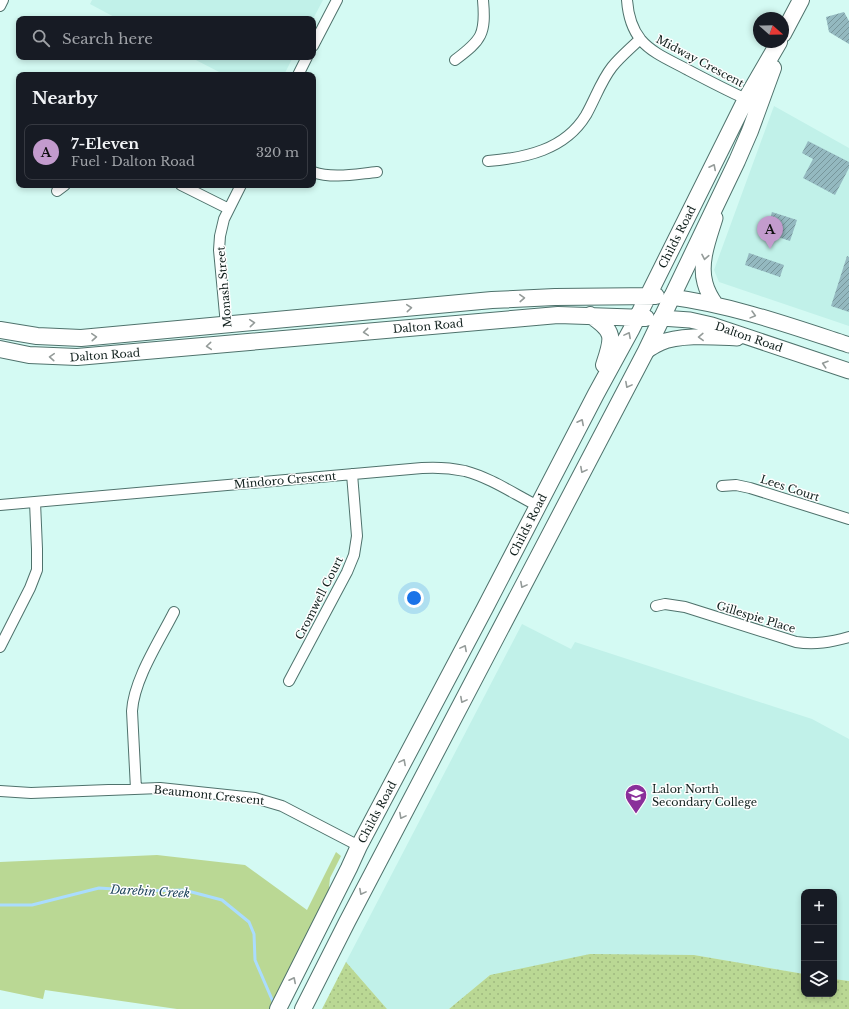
<!DOCTYPE html>
<html lang="en">
<head>
<meta charset="utf-8">
<style>
	body { margin:0; font-family:"Libre Baskerville",serif; background:#20242c; color:#f1f3f6 }
	.controls { position:absolute; right:12px; bottom:12px; display:grid; overflow:hidden; border-radius:8px; box-shadow:0 2px 6px #0003 }
	.controls button { width:36px; height:36px; display:grid; place-items:center; padding:0; border:0; border-bottom:1px solid #363941; background:#171b24; color:#f1f3f6; font:20px sans-serif }
	.compass { position:absolute; left:753px; top:12px; width:36px; height:36px; border-radius:50%; background:#171b24; box-shadow:0 2px 6px #0003; rotate:110deg }
	.you { position:absolute; left:414px; top:598px; width:14px; height:14px; margin:-10px; border:3px solid #fff; border-radius:50%; background:#1a73e8; box-shadow:0 0 0 6px #1a73e833 }
	.badge { display:grid; place-items:center; width:26px; height:26px; border-radius:50%; background:#c39bcd; color:#111; font-size:13px; font-weight:700 }
	.pin { position:absolute; translate:-50% -33px; filter:drop-shadow(0 1px 2px #0008) }
	.pin::after { content:''; position:absolute; top:21px; width:14px; height:12px; background:inherit; clip-path:polygon(0 0,100% 0,50% 100%) }
	.list { margin:0; padding:0; list-style:none }
	h2 { display:flex; justify-content:space-between; align-items:center; height:52px; margin:0; padding:0 16px; font-size:17px }
	h2 small { font-size:13px; font-weight:400; color:#9ea1a6 }
	.list li { display:grid; grid-template-columns:26px 1fr auto; gap:12px; align-items:center; box-sizing:border-box; height:56px; margin:0 8px 8px; padding:0 8px; border:1px solid #363941; border-radius:8px }
	.list b { display:block; font-size:15px; white-space:nowrap }
	.list p { margin:0; font-size:13px; white-space:nowrap; color:#9ea1a6 }
	.list em { font-size:13px; font-style:normal; color:#9ea1a6 }
	.icon { flex:none; width:22px; height:22px; fill:none; stroke:currentColor; stroke-width:2; stroke-linecap:round; stroke-linejoin:round }
	.map { position:relative; flex:none; width:849px; height:1009px; overflow:hidden }
	.search { position:absolute; background:#171b24; box-shadow:0 2px 6px #0003; left:16px; top:16px; width:300px; height:44px; display:flex; align-items:center; gap:10px; box-sizing:border-box; padding:0 14px; border-radius:8px; color:#9ea1a6; font-size:15px }
	.panel { position:absolute; background:#171b24; box-shadow:0 2px 6px #0003; left:16px; top:72px; width:300px; height:116px; border-radius:8px }
	.map>svg:first-child { display:block }
</style>
</head>
<body>
<div class="map">
<svg width="849" height="1009" viewBox="0 0 849 1009">
	<defs>
		<pattern id="park-dots" width="8" height="8" patternUnits="userSpaceOnUse"><rect width="8" height="8" fill="#bad894"/><path d="M2 2h.1M6 6h.1" fill="none" stroke="#9fb97f" stroke-width="1.8" stroke-linecap="round"/></pattern>
		<pattern id="building-hatch" width="6" height="6" patternUnits="userSpaceOnUse"><rect width="6" height="6" fill="#94b9c0"/><path d="M-1 1l2-2M0 6l6-6M5 7l2-2" fill="none" stroke="#77969b"/></pattern>
	</defs>
	<rect width="100%" height="100%" fill="#d4faf3"/>
	<path fill="#c1f1e9" d="M92 0H323L313 19H118L90 4Z
		M190 57H293L284 75H225Z
		M774 106 849 148V326L719 282 714 270Z
		M522 624 571 649 575 642 812 719 849 739V981L834 979V892H804V974L694 955 490 975 449 1009H387L346 962Z"/>
	<path fill="#bad894" d="M336 852 341 856 330 878 328 897 273 1009H177L45 990 43 999 0 990V862L157 855 245 865 307 910Z"/>
	<path fill="url(#park-dots)" d="M590 954 694 955 804 974V994H834V979L849 981V1009H449L490 975Z
		M346 962 387 1009H322Z"/>
	<g fill="none" stroke-linecap="round" stroke-linejoin="round">
		<path stroke="#aadcfe" stroke-width="3" d="M0 905H32L99 888 143 891 184 890 222 900 249 922 254 934 255 960 274 1004"/>
	</g>
	<path fill="url(#building-hatch)" d="M844 12 849 21V44L829 32 826 17Z
		M808 141 849 162V168L835 195 803 178 813 159 802 153Z
		M772 212 797 220 790 241 766 233Z
		M749 253 784 265 780 277 745 265Z
		M847 256 849 257V312L831 306Z"/>
	<g fill="none" stroke-linecap="round" stroke-linejoin="round">
		<g stroke="#4f726c" stroke-width="12">
			<path id="minor" d="M627 0C628 14 632 29 641 40 653 54 672 61 688 70 707 80 726 90 746 99
				M0 6 3 0
				M313 46 337 0
				M455 60C482 40 486 34 483 0
				M298 75 307 57
				M488 161C525 158 565 150 586 115 595 99 601 81 612 67 620 57 631 48 640 39
				M313 172C333 179 356 174 377 172
				M181 185 229 209
				M57 191 65 185
				M226 325 219 250 220 236 224 219 241 185
				M722 486 736 485 750 488 849 519
				M0 505 422 468C437 467 451 468 465 471 491 478 514 494 538 506
				M656 606 665 604 685 607 796 642C815 645 831 642 849 637
				M0 647 30 588 37 570V549L35 502
				M289 681 347 572 354 555 357 536 352 474
				M136 789 132 711C134 679 160 640 174 612
				M0 791 31 793 160 788 255 798 282 806 359 846"/>
		</g>
		<g stroke="#4f726c" stroke-width="17">
			<path id="secondary" d="M715 218C709 238 699 262 705 283 707 291 711 298 716 305
				M671 297C732 305 791 326 849 345
				M661 318 690 320 712 325 849 371
				M646 351C651 348 655 345 660 343 680 334 715 337 737 338"/>
		</g>
		<g stroke="#4f726c" stroke-width="18">
			<path id="primary" d="M783 34 801 0
				M590 315C616 332 613 338 604 365
				M0 330 37 336 81 338 492 300 555 297 656 296
				M0 349 29 355 77 357 558 315 646 318
				M278 1009 349 868 359 846 485 608 596 394 631 330 746 99 779 42
				M303 1009 347 922 646 351 737 161 750 131 773 68"/>
		</g>
		<use href="#minor" stroke="#fff" stroke-width="10"/>
		<use href="#secondary" stroke="#fff" stroke-width="15"/>
		<use href="#primary" stroke="#fff" stroke-width="16"/>
	</g>
	<defs><path id="oneway-chevron" d="M-2-3.5L2.5 0L-2 3.5" fill="none" stroke-width="1.6" stroke-linecap="round" stroke-linejoin="round"/></defs>
	<g stroke="#949b99">
		<use href="#oneway-chevron" transform="translate(713 167) rotate(-63)"/>
		<use href="#oneway-chevron" transform="translate(705 257) rotate(101)"/>
		<use href="#oneway-chevron" transform="translate(522 298) rotate(-3)"/>
		<use href="#oneway-chevron" transform="translate(409 308) rotate(-5)"/>
		<use href="#oneway-chevron" transform="translate(753 315) rotate(15)"/>
		<use href="#oneway-chevron" transform="translate(252 323) rotate(-5)"/>
		<use href="#oneway-chevron" transform="translate(366 332) rotate(175)"/>
		<use href="#oneway-chevron" transform="translate(628 335) rotate(-62)"/>
		<use href="#oneway-chevron" transform="translate(94 337) rotate(-4)"/>
		<use href="#oneway-chevron" transform="translate(701 337) rotate(178)"/>
		<use href="#oneway-chevron" transform="translate(209 346) rotate(175)"/>
		<use href="#oneway-chevron" transform="translate(52 357) rotate(-176)"/>
		<use href="#oneway-chevron" transform="translate(825 364) rotate(-162)"/>
		<use href="#oneway-chevron" transform="translate(628 385) rotate(118)"/>
		<use href="#oneway-chevron" transform="translate(581 422) rotate(-63)"/>
		<use href="#oneway-chevron" transform="translate(583 470) rotate(118)"/>
		<use href="#oneway-chevron" transform="translate(523 585) rotate(118)"/>
		<use href="#oneway-chevron" transform="translate(464 648) rotate(-62)"/>
		<use href="#oneway-chevron" transform="translate(463 700) rotate(118)"/>
		<use href="#oneway-chevron" transform="translate(403 762) rotate(-62)"/>
		<use href="#oneway-chevron" transform="translate(402 816) rotate(118)"/>
		<use href="#oneway-chevron" transform="translate(362 892) rotate(118)"/>
		<use href="#oneway-chevron" transform="translate(293 980) rotate(-63)"/>
	</g>
	<defs>
		<g id="school-pin" transform="scale(1.15)"><path d="M0 17L-7.5 6A9.5 9.5 0 1 1 7.5 6Z" fill="#8a2f9a" stroke="#fefefe"/><path d="M0-5L7-2L0 1L-7-2ZM-4 1L0 2.5L4 1V4Q0 6-4 4Z" fill="#fff"/></g>
	</defs>
	<g fill-rule="evenodd">
		<use href="#school-pin" x="636" y="795"/>
	</g>
	<g text-anchor="middle" dominant-baseline="central" stroke-width="3" stroke-linejoin="round" paint-order="stroke">
		<g font-size="11" fill="#11201d" stroke="#fefefe">
			<text transform="translate(700 61) rotate(28)">Midway Crescent</text>
			<text transform="translate(677 237) rotate(-63)">Childs Road</text>
			<text transform="translate(224 287) rotate(-95)">Monash Street</text>
			<text transform="translate(428 326) rotate(-5)">Dalton Road</text>
			<text transform="translate(749 337) rotate(19)">Dalton Road</text>
			<text transform="translate(105 355) rotate(-4)">Dalton Road</text>
			<text transform="translate(285 480) rotate(-5)">Mindoro Crescent</text>
			<text transform="translate(790 488) rotate(18)">Lees Court</text>
			<text transform="translate(528 525) rotate(-63)">Childs Road</text>
			<text transform="translate(319 598) rotate(-63)">Cromwell Court</text>
			<text transform="translate(756 617) rotate(17)">Gillespie Place</text>
			<text transform="translate(209 795) rotate(6)">Beaumont Crescent</text>
			<text transform="translate(377 812) rotate(-62)">Childs Road</text>
		</g>
		<g font-size="11" fill="#11201d" stroke="#fefefe" text-anchor="start">
			<text x="652" y="789">Lalor North<tspan x="652" dy="13">Secondary College</tspan></text>
		</g>
		<g font-size="12" font-style="italic" fill="#1e445b" stroke="#fefefe">
			<text transform="translate(150 891) rotate(3)">Darebin Creek</text>
		</g>
	</g>
</svg>
<div class="controls">
<button>+</button>
<button>−</button>
<button><svg class="icon" aria-label="layers" viewBox="0 0 24 24"><path d="M12 4l9 5-9 5-9-5zM3 14l9 5 9-5"/></svg></button>
</div>
<svg class="compass" viewBox="-18 -18 36 36"><path d="M0-13l5 13h-10z" fill="#e53935"/><path d="M0 13l5-13h-10z" fill="#9ea1a6"/></svg>
<div class="you"></div>
<div class="pin badge" style="left:770px;top:249px">A</div>
<div class="search"><svg class="icon" aria-label="search" viewBox="0 0 24 24"><circle cx="10" cy="10" r="6"/><path d="M15 15l6 6"/></svg>Search here</div>
<section class="panel">
<h2>Nearby<small></small></h2>
<ul class="list">
<li><span class="badge">A</span><div><b>7-Eleven</b><p>Fuel · Dalton Road</p></div><em>320 m</em></li>
</ul>
</section>
</div>
</body>
</html>
